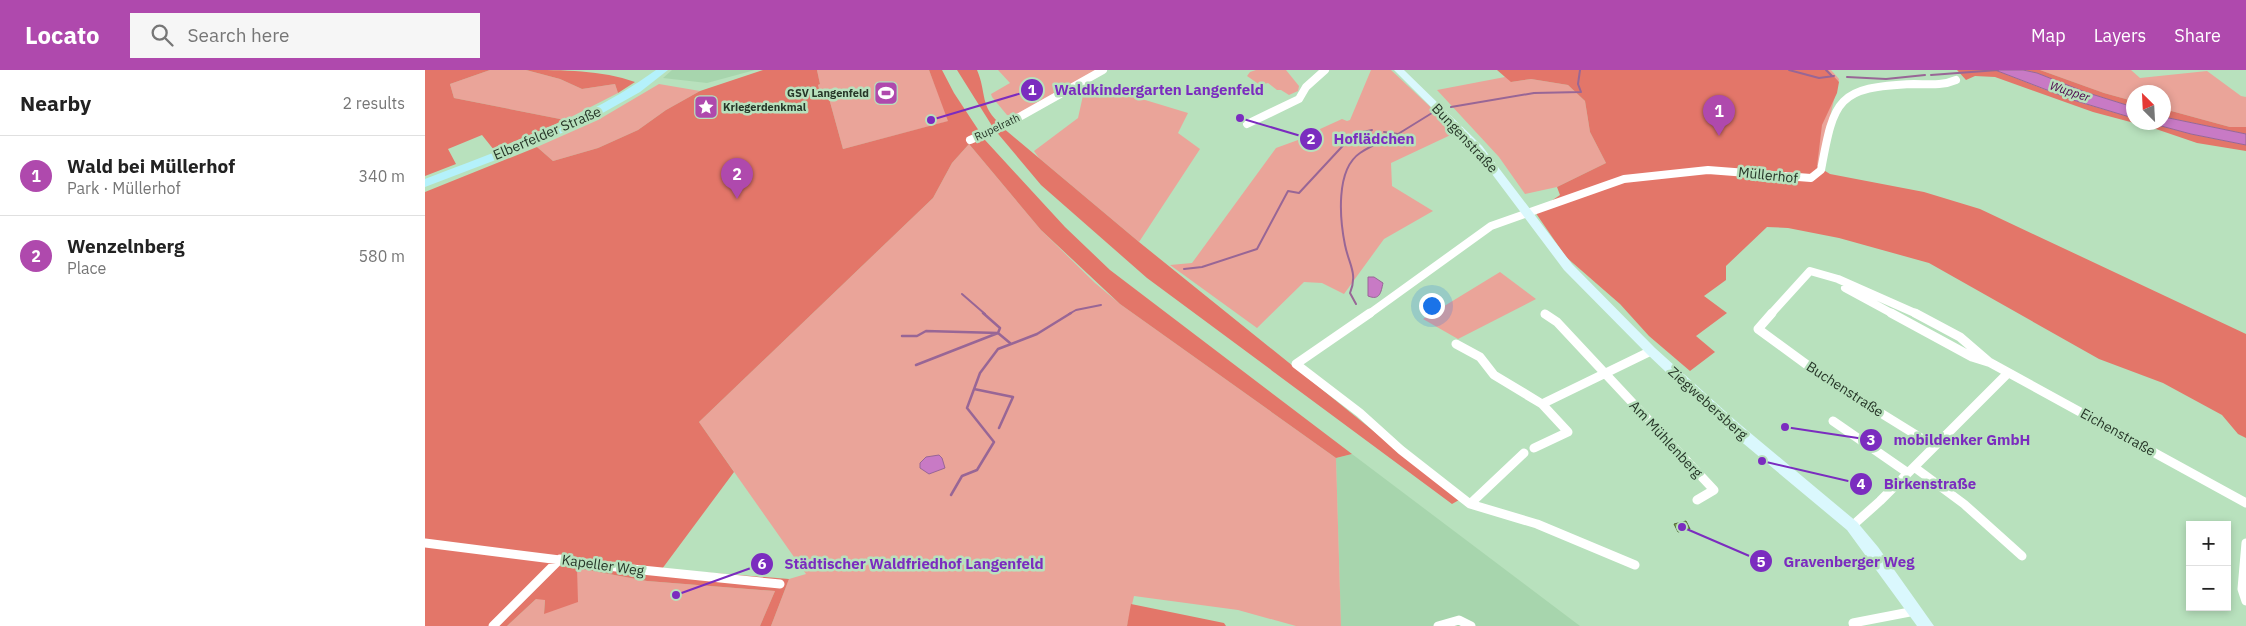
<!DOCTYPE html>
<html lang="en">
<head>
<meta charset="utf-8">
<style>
	body { margin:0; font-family:"IBM Plex Sans",sans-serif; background:#f6f6f6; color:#222 }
	.controls { position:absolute; right:15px; bottom:15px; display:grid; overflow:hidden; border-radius:0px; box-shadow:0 2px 8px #0003 }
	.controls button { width:45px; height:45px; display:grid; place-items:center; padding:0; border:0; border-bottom:1px solid #e0e0e0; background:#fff; color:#222; font:25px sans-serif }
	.compass { position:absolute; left:1701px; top:15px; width:45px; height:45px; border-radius:50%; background:#fff; box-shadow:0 2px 8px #0003; rotate:336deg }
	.you { position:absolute; left:1006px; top:235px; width:18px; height:18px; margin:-12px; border:4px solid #fff; border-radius:50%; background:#1a73e8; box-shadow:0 0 0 8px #1a73e833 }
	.badge { display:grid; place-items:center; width:32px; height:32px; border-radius:50%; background:#af49ad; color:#fff; font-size:16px; font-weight:700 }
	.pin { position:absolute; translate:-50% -41px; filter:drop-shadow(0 1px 2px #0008) }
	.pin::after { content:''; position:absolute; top:26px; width:18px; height:15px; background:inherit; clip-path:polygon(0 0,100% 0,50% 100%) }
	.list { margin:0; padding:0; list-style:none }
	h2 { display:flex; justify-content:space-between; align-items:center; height:65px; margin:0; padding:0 20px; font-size:21px }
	h2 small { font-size:16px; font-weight:400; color:#767676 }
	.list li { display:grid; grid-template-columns:32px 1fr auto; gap:15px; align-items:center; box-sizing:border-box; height:80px; padding:0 20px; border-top:1px solid #e0e0e0 }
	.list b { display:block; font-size:19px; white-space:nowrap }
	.list p { margin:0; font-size:16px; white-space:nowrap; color:#767676 }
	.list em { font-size:16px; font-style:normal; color:#767676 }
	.icon { flex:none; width:28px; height:28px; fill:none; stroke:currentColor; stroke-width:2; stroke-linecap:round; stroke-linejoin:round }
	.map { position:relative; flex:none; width:1821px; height:556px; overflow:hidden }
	header { display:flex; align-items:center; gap:30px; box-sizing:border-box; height:70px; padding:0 25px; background:#af49ad; color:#fff }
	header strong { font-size:24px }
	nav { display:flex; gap:28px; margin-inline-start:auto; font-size:18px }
	.search { width:350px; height:45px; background:#f6f6f6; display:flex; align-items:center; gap:12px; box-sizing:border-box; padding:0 18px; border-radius:0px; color:#767676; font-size:19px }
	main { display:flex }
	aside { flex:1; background:#fff }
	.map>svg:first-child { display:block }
</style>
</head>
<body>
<header>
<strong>Locato</strong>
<div class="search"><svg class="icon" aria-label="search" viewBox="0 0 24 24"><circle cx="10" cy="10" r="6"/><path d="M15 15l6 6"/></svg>Search here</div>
<nav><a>Map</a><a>Layers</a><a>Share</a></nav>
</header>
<main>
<aside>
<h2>Nearby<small>2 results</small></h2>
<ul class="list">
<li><span class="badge">1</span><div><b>Wald bei Müllerhof</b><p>Park · Müllerhof</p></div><em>340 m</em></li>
<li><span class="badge">2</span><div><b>Wenzelnberg</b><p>Place</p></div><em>580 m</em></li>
</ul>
</aside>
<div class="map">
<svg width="1821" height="556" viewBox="0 0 1821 556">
	<rect width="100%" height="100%" fill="#b8e1bd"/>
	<path fill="#a7d5ad" d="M247 0H330L282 13 238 8Z
		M927 384 1155 556H916L911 388Z"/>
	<path fill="#eaa499" d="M65 0H101L135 9 157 19 190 14 193 23 140 50 29 28 25 14Z
		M392 0H504L524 51 418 79 402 21 395 22 393 15 395 14Z
		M573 0H671L588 47 582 45 567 27 566 24 585 13Z
		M831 0H861L874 16 873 21 864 25 856 20H852L843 13 835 15 822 6 825 2Z
		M946 0H966L1032 62 966 93 967 116 1008 141 959 169 919 224 897 213 879 212 832 258 745 195 767 193 851 78 895 62V59L917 49 922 51 925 50Z
		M1074 0H1406L1414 9 1393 97 1151 13 1093 5 1086 12 1106 9 1143 15 1160 31 1165 62 1181 93 1132 117 1100 124 1074 87 1012 20 1080 7Z
		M1615 0H1706L1715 8 1782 1 1816 26 1821 27V57H1805L1739 39 1738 22H1708V31L1679 23Z
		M661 12 763 43 753 63 775 79 714 172 614 88 609 81 653 48Z
		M234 14 275 21 241 40 213 60 173 78 128 91 112 77 173 50Z
		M544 74 616 160 670 213 695 234 911 388 916 556H871L813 540 709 526 702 556H346L364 509 381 504 274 352 508 128 527 93Z
		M1075 202 1111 229 1033 269 998 249Z
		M152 498 222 511 350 521 335 556H82L111 529H120L119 544Z"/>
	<path fill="#e37669" d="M0 0H65L25 14 29 28 140 50 69 80 57 65 23 79 31 94 0 106Z
		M101 0C137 0 177 0 210 12L193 23 190 14 157 19 135 9Z
		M338 0H392L395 14 393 15 395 22 402 21 418 79 523 51 504 0H517L529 23 560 70 640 157 685 200 927 384 911 388 695 234 616 160 544 74 527 93 508 128 274 352 309 402 237 499 364 509 346 556H335L350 521 222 511 152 498 153 532 119 544 120 530 111 529 82 556H0V122L112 77 128 91 173 78 213 60 241 40 275 21Z
		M532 0H552C562 23 554 37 577 55V57L714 172 1034 430 1027 434 722 208 616 115 569 59Z
		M1072 0H1403L1414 12 1412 23 1397 55 1392 96 1405 104 1499 122 1555 139 1821 264V368L1813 364 1797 345 1738 313 1674 289 1504 193 1414 168 1363 158 1342 157 1301 196V210L1279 226 1302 243 1271 266 1290 282 1265 301 1224 266 1195 234 1141 187 1110 142 1135 125 1132 117 1181 93 1165 62 1160 31 1143 15 1106 9 1086 12Z
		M1532 0H1570L1647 30 1708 48V52L1725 53 1766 64 1821 75V81L1772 73 1728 58 1668 42 1570 7 1550 6 1541 10Z
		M1598 0H1615L1679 23 1708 31V37L1660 22 1612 3Z
		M1739 39 1805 57H1821V64L1739 47Z
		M706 534 799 553 801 556H702Z"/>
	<path fill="#c87ac5" stroke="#986696" d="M1570 0H1598L1612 3 1660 22 1708 37V48L1648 30Z
		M1739 47 1821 64V75L1766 64 1725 53 1738 52Z
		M943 207H949L958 213C956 222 955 231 943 226Z
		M514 385 517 388 520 398 504 404 495 398V393L501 387Z"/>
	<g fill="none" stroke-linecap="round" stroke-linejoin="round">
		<path stroke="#986696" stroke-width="2" d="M1364 0 1394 8 1409 6
			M1401 0 1407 6
			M1506 5 1573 0
			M1422 7 1461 9 1500 5
			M1026 37 1109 23 1156 22 1153 14 1155 0
			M959 62 973 64 1007 43
			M759 199 777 197 832 179 863 121 874 123 925 68 933 63 947 60
			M537 224 560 244
			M931 234 925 223C933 203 924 195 920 175 915 150 910 100 935 83 946 75 961 70 973 64
			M644 244 651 240 676 235"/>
		<path stroke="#986696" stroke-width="2.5" d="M477 266H492L501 261 573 263 585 273
			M491 295 573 263 575 258 558 243
			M549 319 588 327 574 358
			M526 425 537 406 552 400 569 372 542 338 555 303 573 279 612 264 646 243"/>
	</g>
	<path fill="#7ea843" stroke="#52643c" d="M1261 451 1265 459 1253 462 1249 454Z"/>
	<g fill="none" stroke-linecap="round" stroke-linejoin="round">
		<path stroke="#fff" stroke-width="8" d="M822 54 874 29 881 17 900 0
			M545 70 580 55 678 0
			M1420 218 1468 244
			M944 244 1066 156 1199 109 1283 100 1386 108 1396 100C1409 29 1412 17 1489 14 1503 14 1517 16 1531 10
			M1346 244 1385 201 1413 209 1492 244"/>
		<path stroke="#fff" stroke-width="9" d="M945 243 871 294 935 343 976 380 1045 434 1112 454 1210 495
			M1347 243 1333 259 1404 311 1509 376
			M1466 243 1547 287 1563 292
			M1490 243 1535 267 1564 292 1821 433
			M1120 244 1132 252 1289 420 1272 430
			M1031 274 1055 287 1069 305 1117 334 1143 362 1109 378
			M1117 334 1226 281
			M1408 351 1483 403
			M1489 397 1539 434 1597 486
			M1045 434 1099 383
			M1427 456 1455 431 1583 303
			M0 473 207 499 355 514
			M1821 473 1817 519 1821 531
			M68 556 135 489
			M1013 556 1034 550 1046 556
			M1429 556 1428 553 1490 541"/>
		<path fill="#daf8fd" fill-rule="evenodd" d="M969 0H979L1057 76 1147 194 1230 278 1311 351 1432 452 1453 477 1509 556H1492L1422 460 1301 359 1222 284 1139 200 1049 80Z"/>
		<path fill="#b4f1fb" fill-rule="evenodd" d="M231 0H243L215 22 158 54 97 80 0 117V109C80 78 161 51 231 0Z"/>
	</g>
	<defs>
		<g id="stadium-square" transform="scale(1.25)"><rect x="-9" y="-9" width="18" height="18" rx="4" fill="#af49ad" stroke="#b8e1bd"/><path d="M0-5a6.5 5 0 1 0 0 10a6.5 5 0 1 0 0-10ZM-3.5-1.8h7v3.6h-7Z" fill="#fff"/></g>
		<g id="sight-square" transform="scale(1.25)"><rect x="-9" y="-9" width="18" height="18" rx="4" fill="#af49ad" stroke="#b8e1bd"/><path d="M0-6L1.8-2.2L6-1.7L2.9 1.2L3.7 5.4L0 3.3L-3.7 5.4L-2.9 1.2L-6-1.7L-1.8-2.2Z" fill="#fff"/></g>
	</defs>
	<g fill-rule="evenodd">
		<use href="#stadium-square" x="461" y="23"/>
		<use href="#sight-square" x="281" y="37"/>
	</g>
	<g text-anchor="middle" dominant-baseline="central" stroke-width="5" stroke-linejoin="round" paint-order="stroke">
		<g font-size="11" font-weight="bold" fill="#273729" stroke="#b8e1bd" text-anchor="end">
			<text x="444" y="23">GSV Langenfeld</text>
			<text x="298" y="37" text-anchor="start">Kriegerdenkmal</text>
		</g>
		<g font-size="11" fill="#273729" stroke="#b8e1bd">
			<text transform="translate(572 57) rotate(-25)">Rupelrath</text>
		</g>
		<g font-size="12" font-style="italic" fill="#4b004b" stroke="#b8e1bd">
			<text transform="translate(1645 21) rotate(18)">Wupper</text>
		</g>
		<g font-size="14" fill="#273729" stroke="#b8e1bd">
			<text transform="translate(122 63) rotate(-23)">Elberfelder Straße</text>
			<text transform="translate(1040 68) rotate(47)">Bungenstraße</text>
			<text transform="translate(1343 105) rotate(6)">Müllerhof</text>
			<text transform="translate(1420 319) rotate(33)">Buchenstraße</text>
			<text transform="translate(1283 333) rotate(42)">Ziegwebersberg</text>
			<text transform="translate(1693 362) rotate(29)">Eichenstraße</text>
			<text transform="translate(1241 369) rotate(47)">Am Mühlenberg</text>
			<text transform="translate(178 495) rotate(8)">Kapeller Weg</text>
		</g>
	</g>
	<path fill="none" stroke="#7b2cbf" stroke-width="2" d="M506 50L607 20M815 48L886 69M1360 357L1446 370M1337 391L1436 414M1257 457L1336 491M251 525L337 494"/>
	<g fill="#7b2cbf" stroke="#b8e1bd" stroke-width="2">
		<circle cx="506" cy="50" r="5"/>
		<circle cx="815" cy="48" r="5"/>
		<circle cx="1360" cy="357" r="5"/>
		<circle cx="1337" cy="391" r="5"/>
		<circle cx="1257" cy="457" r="5"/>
		<circle cx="251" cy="525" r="5"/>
		<circle cx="607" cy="20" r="12"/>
		<circle cx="886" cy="69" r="12"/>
		<circle cx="1446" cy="370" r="12"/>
		<circle cx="1436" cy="414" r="12"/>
		<circle cx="1336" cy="491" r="12"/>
		<circle cx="337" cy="494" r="12"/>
	</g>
	<g font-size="15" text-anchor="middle" font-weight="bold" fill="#fff">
		<text x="607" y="25">1</text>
		<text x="886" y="74">2</text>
		<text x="1446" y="375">3</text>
		<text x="1436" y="419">4</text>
		<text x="1336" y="497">5</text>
		<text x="337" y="499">6</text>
	</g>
	<g font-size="15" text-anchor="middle" font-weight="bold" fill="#7b2cbf" stroke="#b8e1bd" stroke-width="5" stroke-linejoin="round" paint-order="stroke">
		<text x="734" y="25">Waldkindergarten Langenfeld</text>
		<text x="949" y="74">Hoflädchen</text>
		<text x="1537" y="375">mobildenker GmbH</text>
		<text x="1505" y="419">Birkenstraße</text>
		<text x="1424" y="497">Gravenberger Weg</text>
		<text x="489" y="499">Städtischer Waldfriedhof Langenfeld</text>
	</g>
</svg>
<div class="controls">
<button>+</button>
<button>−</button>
</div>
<svg class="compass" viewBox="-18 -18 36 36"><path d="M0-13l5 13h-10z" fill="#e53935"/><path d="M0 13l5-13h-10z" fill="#767676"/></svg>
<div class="you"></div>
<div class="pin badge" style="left:1294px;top:66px">1</div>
<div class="pin badge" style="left:312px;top:129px">2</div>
</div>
</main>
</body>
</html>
